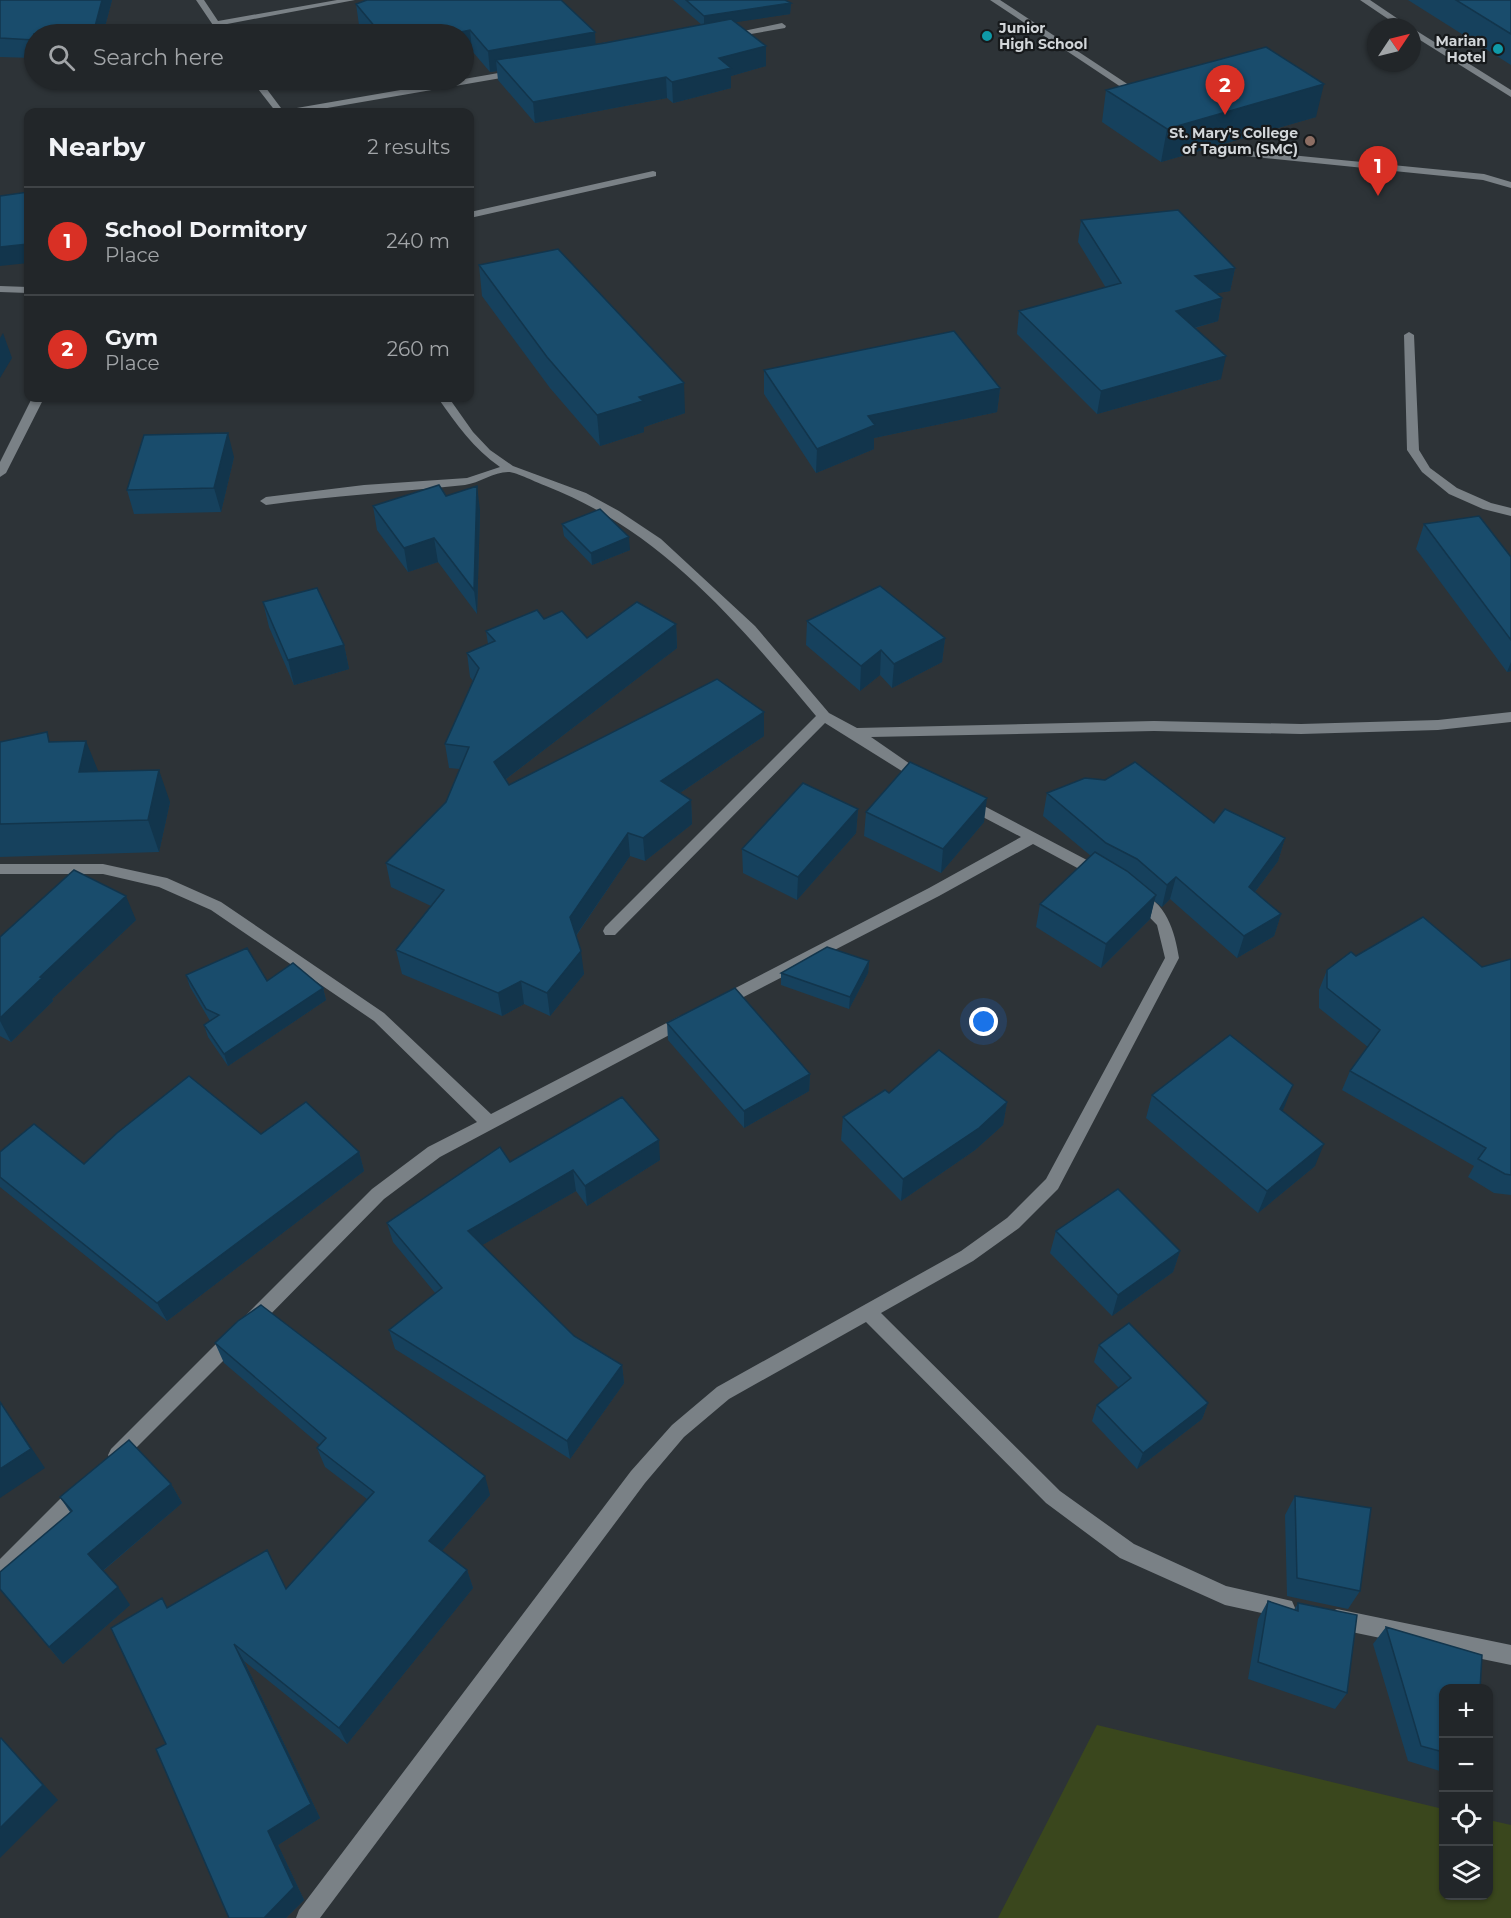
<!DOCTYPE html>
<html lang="en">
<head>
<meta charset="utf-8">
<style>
	body { margin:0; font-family:Montserrat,sans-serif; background:#2a2e31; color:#f1f3f6 }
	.controls { position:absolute; right:18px; bottom:18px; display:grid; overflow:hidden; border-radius:12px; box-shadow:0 2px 4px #0004 }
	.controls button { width:54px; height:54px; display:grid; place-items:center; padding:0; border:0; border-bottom:2px solid #3f4346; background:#222629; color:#f1f3f6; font:30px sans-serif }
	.compass { position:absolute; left:1367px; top:18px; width:54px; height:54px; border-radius:50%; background:#222629; box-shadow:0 2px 4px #0004; rotate:55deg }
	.you { position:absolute; left:984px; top:1022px; width:21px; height:21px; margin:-15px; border:4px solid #fff; border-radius:50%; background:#1a73e8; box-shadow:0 0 0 9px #1a73e833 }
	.badge { display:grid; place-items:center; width:39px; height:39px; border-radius:50%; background:#d93025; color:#fff; font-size:20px; font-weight:700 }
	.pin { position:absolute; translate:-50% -50px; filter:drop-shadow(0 2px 3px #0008) }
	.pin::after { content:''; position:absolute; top:32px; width:21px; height:18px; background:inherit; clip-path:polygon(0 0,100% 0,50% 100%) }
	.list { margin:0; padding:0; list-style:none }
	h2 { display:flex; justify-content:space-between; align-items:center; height:78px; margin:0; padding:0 24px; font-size:26px }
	h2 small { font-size:20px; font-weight:400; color:#a2a5a8 }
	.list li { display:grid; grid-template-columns:39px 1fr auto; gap:18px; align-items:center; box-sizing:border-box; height:108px; padding:0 24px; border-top:2px solid #3f4346 }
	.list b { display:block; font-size:22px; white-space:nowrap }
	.list p { margin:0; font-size:20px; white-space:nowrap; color:#a2a5a8 }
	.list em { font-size:20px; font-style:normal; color:#a2a5a8 }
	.icon { flex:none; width:33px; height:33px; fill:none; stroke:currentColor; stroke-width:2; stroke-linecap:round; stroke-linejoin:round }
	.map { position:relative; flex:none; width:1511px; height:1918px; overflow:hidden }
	.search { position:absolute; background:#222629; box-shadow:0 2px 4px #0004; left:24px; top:24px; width:450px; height:66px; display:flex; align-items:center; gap:15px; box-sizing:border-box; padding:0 21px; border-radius:33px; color:#a2a5a8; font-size:22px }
	.panel { position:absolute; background:#222629; box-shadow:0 2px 4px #0004; left:24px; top:108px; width:450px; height:294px; border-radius:12px }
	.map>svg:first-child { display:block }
</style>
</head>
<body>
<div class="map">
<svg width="1511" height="1918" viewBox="0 0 1511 1918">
	<rect width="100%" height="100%" fill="#2d3337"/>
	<path fill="#3a471d" d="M1097 1725 1443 1809 1444 1896H1488L1489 1820 1511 1825V1918H998Z"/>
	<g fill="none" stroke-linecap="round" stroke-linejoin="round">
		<path fill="#7a8186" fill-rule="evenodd" d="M990 0H1000L1141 93 1133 95Z
			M1360 0H1370L1410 27H1400Z
			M1412 28 1511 90V97L1412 35Z
			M1239 150 1484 174 1511 182V188L1483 180 1236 155V151Z"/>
		<path fill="#7a8186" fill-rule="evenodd" d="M196 0H204L218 21 337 0H355L222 25 227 34H219Z
			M782 23 786 26 785 28 728 38 724 35Z
			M516 70 519 71V75L304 112H286L291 109Z
			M251 80H260L284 112H276Z
			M653 171 656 172V176L470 218V212Z
			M0 286 28 287V293L0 292Z
			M1409 332 1414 335 1419 450 1430 468 1457 488 1491 503 1511 508V516L1483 509 1449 494 1422 472 1407 450 1404 335Z
			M32 398H44L6 473 0 477V462Z
			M438 398H449L473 432 490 450 513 466 586 493 619 511 661 539 755 626 829 713 857 728 1154 721 1301 724 1438 720 1511 712V722L1438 730 1301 734 1154 731 871 737 926 775 928 778 921 783 825 723 615 935H605L603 931 605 927 816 716C739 624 662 531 546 486 537 483 517 472 508 472 494 472 479 483 465 485 398 492 332 496 266 505L260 501 266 497 364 485 467 478 500 467C473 448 457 425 438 398Z
			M967 797 1104 869 1106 873 1104 877H1094L1033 844 939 896 728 1005H718L715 1001 718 997 929 888 1021 837 962 806 960 802Z
			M0 864H103L167 878 221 902 384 1013 491 1114 680 1016H690L693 1020 690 1024 440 1157 384 1199 257 1328 251 1330 245 1328 242 1322 245 1316 372 1189 428 1147 477 1122 374 1021 211 910 159 887 103 874H0Z
			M1137 892C1166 900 1175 932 1179 958L1058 1189 1019 1228 973 1261 881 1313 1060 1491 1134 1544 1226 1586 1292 1601 1295 1608 1292 1615 1285 1618 1225 1605 1120 1558 1046 1503 866 1322 729 1399 684 1437 645 1483 320 1918H296L299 1910 631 1471 672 1425 717 1387 961 1251 1007 1218 1046 1179 1165 958 1157 925 1130 897 1132 893Z
			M234 1330 240 1332 243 1338 240 1344 123 1461 117 1464 111 1461 108 1455 111 1449 228 1332Z
			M79 1484 86 1487 88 1493 86 1499 7 1579 0 1581V1559L72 1487Z
			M1337 1609 1511 1645V1665L1337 1629 1330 1626 1327 1619 1330 1612Z"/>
	</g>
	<path fill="#16415d" d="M0 0H112L103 34H34V58L0 57Z
		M673 0H785L791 3 790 14 735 22 766 46V66L731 76V88L673 103 667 98 535 123 498 80 497 71 490 72 472 51 464 34H367L359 25 356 4 596 44 702 25Z
		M1408 0H1511V65Z
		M1106 90 1316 117 1161 162 1102 122Z
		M1081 220 1235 268 1230 291 1216 293 1222 298 1218 321 1195 328 1221 379 1097 414 1017 334 1019 311 1106 288 1078 242Z
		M479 265 685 413 644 427V432L600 446 550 388 482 296Z
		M764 370 1000 388 997 412 874 438V449L816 473 764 394Z
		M234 457 221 512 134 514 127 490Z
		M446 496 480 510 477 614 438 562 408 572 377 530 373 506Z
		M562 524 630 550 592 565 564 536Z
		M1424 524 1511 557V671L1507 672 1416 549Z
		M263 602 344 645 349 669 294 685 269 627Z
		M544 619 587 638 676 624 677 648 506 779 509 785 764 712V736L680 793 691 800 692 824 645 861 630 856 576 936 584 974 550 1016 524 1004 502 1016 402 974 396 950 431 906 391 887 386 863 446 802 460 769 449 768 445 744 473 681 470 677 467 653 488 644 486 631Z
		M807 621 945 638 942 662 892 688 880 675 860 691 806 645Z
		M0 742H51L98 772 170 802 159 852 0 857Z
		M1047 793 1214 823 1285 838 1278 861 1255 892 1281 914 1274 936 1237 958 1170 899 1162 907 1154 901 1150 919 1101 968 1036 927 1040 904 1091 856 1043 816Z
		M858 809 856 833 797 900 743 873 742 849Z
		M866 812 984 822 941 873 864 836Z
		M136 920 52 999 53 1001 11 1042 0 1036V937Z
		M1356 956 1482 967 1511 959V1195L1494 1193 1468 1177 1474 1166 1342 1090 1350 1071 1368 1047 1319 1008V990L1327 970Z
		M869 961 868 973 849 1009 781 985V973Z
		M186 975 267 981 323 988 326 1000 228 1066 208 1037 204 1025 210 1021 190 987Z
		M667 1023 810 1074 809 1091 744 1128 668 1040Z
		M889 1093 1007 1102 1003 1125 975 1150 901 1201 841 1140 843 1117Z
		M1152 1095 1284 1108 1282 1111 1315 1166 1258 1213 1146 1118Z
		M261 1134 359 1152 364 1171 167 1321 0 1187V1152L84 1164Z
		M660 1160 587 1206 576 1191 482 1245 574 1336 622 1365 624 1383 570 1459 395 1349 389 1330 436 1294 393 1242 387 1223 510 1162Z
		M1056 1231 1180 1251 1173 1272 1112 1316 1050 1253Z
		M215 1343 490 1495 442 1551 467 1570 473 1588 347 1744 244 1661 320 1818 278 1845 304 1900 286 1918H229L168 1607 286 1589 367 1499 325 1467 317 1448 320 1445 224 1363Z
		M1099 1345 1208 1403 1202 1419 1137 1469 1092 1421 1097 1405 1119 1388 1094 1362Z
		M171 1484 182 1503 103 1571 130 1605 63 1664 0 1589 70 1512 60 1497Z
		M1295 1496 1360 1591 1348 1609 1287 1596 1285 1515Z
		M1268 1601 1294 1610 1298 1603 1347 1693 1335 1709 1248 1679 1258 1619Z
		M1386 1627 1443 1689V1772L1408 1761 1373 1644Z"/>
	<path fill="#12354c" d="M102 0H112L103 34H93Z
		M791 3 790 14 704 27V16Z
		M445 29V34H420Z
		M470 30 472 51 464 53V34H451Z
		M595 32 596 53 496 60 497 71 490 72 488 51Z
		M766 46V66L731 76V88L673 103 672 82 719 58Z
		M666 77 667 98 535 123 533 102Z
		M1324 84 1316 117 1161 162 1167 129Z
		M28 244V263L0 266V247Z
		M1235 268 1230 291 1191 298 1195 276Z
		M1222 298 1218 321 1172 334 1176 311Z
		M3 333 12 358 0 378V338Z
		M1226 356 1221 379 1097 414 1101 391Z
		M684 383 685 413 644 427V432L600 446 597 415 639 397Z
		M1000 388 997 412 874 438V449L816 473 817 449 868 416Z
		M228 433 234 457 221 512 214 488Z
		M477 486 480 510 477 614 474 590Z
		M629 537 630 550 592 565 591 553Z
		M434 538 438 562 408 572 404 548Z
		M676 624 677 648 498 785 494 762Z
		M945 638 942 662 892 688 894 664Z
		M344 645 349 669 294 685 288 660Z
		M881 650 880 675 860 691 861 666Z
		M1511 662V671L1507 672Z
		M764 712V736L662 805 661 781Z
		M86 741 99 773 79 772Z
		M159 770 170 802 159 852 148 820Z
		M987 798 984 822 941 873 943 849Z
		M691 800 692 824 645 861 643 838Z
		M858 809 856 833 797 900 798 877Z
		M628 833 630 856 572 941 570 917Z
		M1285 838 1278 861 1242 909 1249 887Z
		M1176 877 1170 899 1162 907 1167 885Z
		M1156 895 1150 919 1101 968 1106 944Z
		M126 896 136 920 52 999 53 1001 11 1042 0 1021V1018L40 977Z
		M1281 914 1274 936 1237 958 1244 936Z
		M581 951 584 974 550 1016 547 993Z
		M869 961 868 973 849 1009 850 997Z
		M521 981 524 1004 502 1016 498 993Z
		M323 988 326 1000 228 1066 224 1054Z
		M810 1074 809 1091 744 1128V1111Z
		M1293 1085 1284 1108 1271 1131 1280 1109Z
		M1007 1102 1003 1125 975 1150 901 1201 903 1179Z
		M659 1140 660 1160 587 1206 585 1186Z
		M1324 1144 1315 1166 1258 1213 1267 1191Z
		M359 1152 364 1171 167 1321 157 1303Z
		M573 1170 576 1191 472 1251 468 1231Z
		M1180 1251 1173 1272 1112 1316 1118 1295Z
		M622 1365 624 1383 570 1459 567 1441Z
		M1208 1403 1202 1419 1137 1469 1143 1453Z
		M14 1422 45 1468 0 1498V1469Z
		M485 1476 490 1495 435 1559 429 1541Z
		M171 1484 182 1503 101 1572 88 1554Z
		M467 1570 473 1588 347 1744 339 1728Z
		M118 1587 130 1605 63 1664 49 1647Z
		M234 1644 244 1661 320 1818 278 1845 304 1900 286 1918H264L268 1831Z
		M1 1738 58 1800 0 1858V1828Z"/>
	<path fill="#194c6c" stroke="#12354c" stroke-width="1.5" d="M0 0H102L93 34H34V40L0 38Z
		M367 0H561L595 32 488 51 470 30 451 34 445 29 420 34H381L356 4Z
		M686 0H785L791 3 704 16Z
		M1456 0H1511V34Z
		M731 19 766 46 719 58 731 68 672 82 666 77 533 102 496 60 605 43Z
		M1266 47 1324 84 1167 129 1106 90Z
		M28 192V244L0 247V196Z
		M1178 210 1235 268 1195 276 1222 298 1176 311 1226 356 1101 391 1019 311 1121 283 1081 220Z
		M558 249 684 383 639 397 643 401 597 415 547 357 479 265Z
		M954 331 1000 388 868 416 875 425 817 449 764 370Z
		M228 433 214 488 127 490 144 435Z
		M439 485 446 496 477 486 474 590 434 538 404 548 373 506Z
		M600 509 629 537 591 553 562 524Z
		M1479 516 1511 557V640L1424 524Z
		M880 586 945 638 894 664 881 650 861 666 807 621Z
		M317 588 344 645 288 660 263 602Z
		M637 602 676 624 494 762 509 785 717 679 764 712 661 781 691 800 643 838 628 833 570 917 581 951 547 993 521 981 498 993 396 950 444 890 386 863 446 802 469 747 445 744 479 668 467 653 495 641 486 631 537 610 544 619 562 611 587 638Z
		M47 732 49 742 86 741 79 772 159 770 148 820 0 824V742Z
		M910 762 987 798 943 849 866 812Z
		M1135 762 1214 823 1225 809 1285 838 1249 887 1281 914 1244 936 1176 877 1167 885 1137 859 1106 843 1047 793 1085 778 1105 780Z
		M803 783 858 809 798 877 742 849Z
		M1095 852 1127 871 1156 895 1106 944 1040 904Z
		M74 870 126 896 40 977 42 978 0 1018V937Z
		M1423 917 1482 967 1511 959V1175L1505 1174 1478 1159 1486 1148 1350 1071 1380 1030 1327 988V970L1351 952 1356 956Z
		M827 947 869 961 850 997 781 973Z
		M247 948 267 981 293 963 323 988 224 1054 204 1025 219 1015 206 1009 186 975Z
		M735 988 810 1074 744 1111 667 1023Z
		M1230 1035 1293 1085 1280 1109 1324 1144 1267 1191 1152 1095Z
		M939 1050 1007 1102 979 1128 903 1179 843 1117 885 1090 889 1093Z
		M189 1076 261 1134 306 1102 359 1152 157 1303 0 1177V1152L34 1124 84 1164 117 1133Z
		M622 1097 659 1140 585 1186 573 1170 468 1231 574 1336 622 1365 567 1441 389 1330 442 1288 387 1223 500 1147 510 1162Z
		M1118 1189 1180 1251 1118 1295 1056 1231Z
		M261 1305 485 1476 429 1541 467 1570 339 1728 234 1644 311 1804 268 1831 294 1887 264 1918H229L156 1749 166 1744 111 1628 162 1598 167 1608 267 1550 286 1589 374 1492 317 1448 326 1438 215 1343 238 1321Z
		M1129 1323 1208 1403 1143 1453 1097 1405 1131 1378 1099 1345Z
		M0 1402 31 1449 0 1469Z
		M129 1440 171 1484 88 1554 118 1587 49 1647 0 1589V1572L72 1511 60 1497Z
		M1295 1496 1371 1508 1360 1591 1297 1578Z
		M1268 1601 1298 1611V1603L1357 1615 1347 1693 1258 1662Z
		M1386 1627 1482 1655 1480 1689H1443V1752L1421 1746Z
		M1 1738 43 1785 0 1828V1739Z"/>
	<g fill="#0f9aa8" stroke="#171a1c" stroke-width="2">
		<circle cx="987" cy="36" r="6"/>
		<circle cx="1498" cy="49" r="6"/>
	</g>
	<circle fill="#8d6e63" stroke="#171a1c" stroke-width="2" cx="1310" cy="141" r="6"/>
	<g text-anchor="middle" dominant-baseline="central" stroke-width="4.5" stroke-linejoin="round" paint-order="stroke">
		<g font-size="14" font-weight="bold" fill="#d2d6d9" stroke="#171a1c" text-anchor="end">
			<text x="999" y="28" text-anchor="start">Junior<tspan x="999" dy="16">High School</tspan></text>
			<text x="1486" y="41">Marian<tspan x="1486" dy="16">Hotel</tspan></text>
			<text x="1298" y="133">St. Mary's College<tspan x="1298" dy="16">of Tagum (SMC)</tspan></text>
		</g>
	</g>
</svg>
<div class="controls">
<button>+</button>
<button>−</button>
<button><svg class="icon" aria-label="locate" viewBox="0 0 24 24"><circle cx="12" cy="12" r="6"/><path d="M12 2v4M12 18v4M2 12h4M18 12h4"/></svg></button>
<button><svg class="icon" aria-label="layers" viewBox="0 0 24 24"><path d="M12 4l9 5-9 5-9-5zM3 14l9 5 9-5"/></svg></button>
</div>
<svg class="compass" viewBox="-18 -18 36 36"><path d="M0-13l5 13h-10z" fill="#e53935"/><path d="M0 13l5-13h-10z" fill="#a2a5a8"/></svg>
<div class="you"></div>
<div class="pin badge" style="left:1378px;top:196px">1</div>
<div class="pin badge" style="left:1225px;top:115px">2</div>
<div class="search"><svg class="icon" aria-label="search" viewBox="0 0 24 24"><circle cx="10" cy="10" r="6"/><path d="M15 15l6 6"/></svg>Search here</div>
<section class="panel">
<h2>Nearby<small>2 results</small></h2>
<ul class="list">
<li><span class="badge">1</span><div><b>School Dormitory</b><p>Place</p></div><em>240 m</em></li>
<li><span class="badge">2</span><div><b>Gym</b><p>Place</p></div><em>260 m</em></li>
</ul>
</section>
</div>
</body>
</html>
